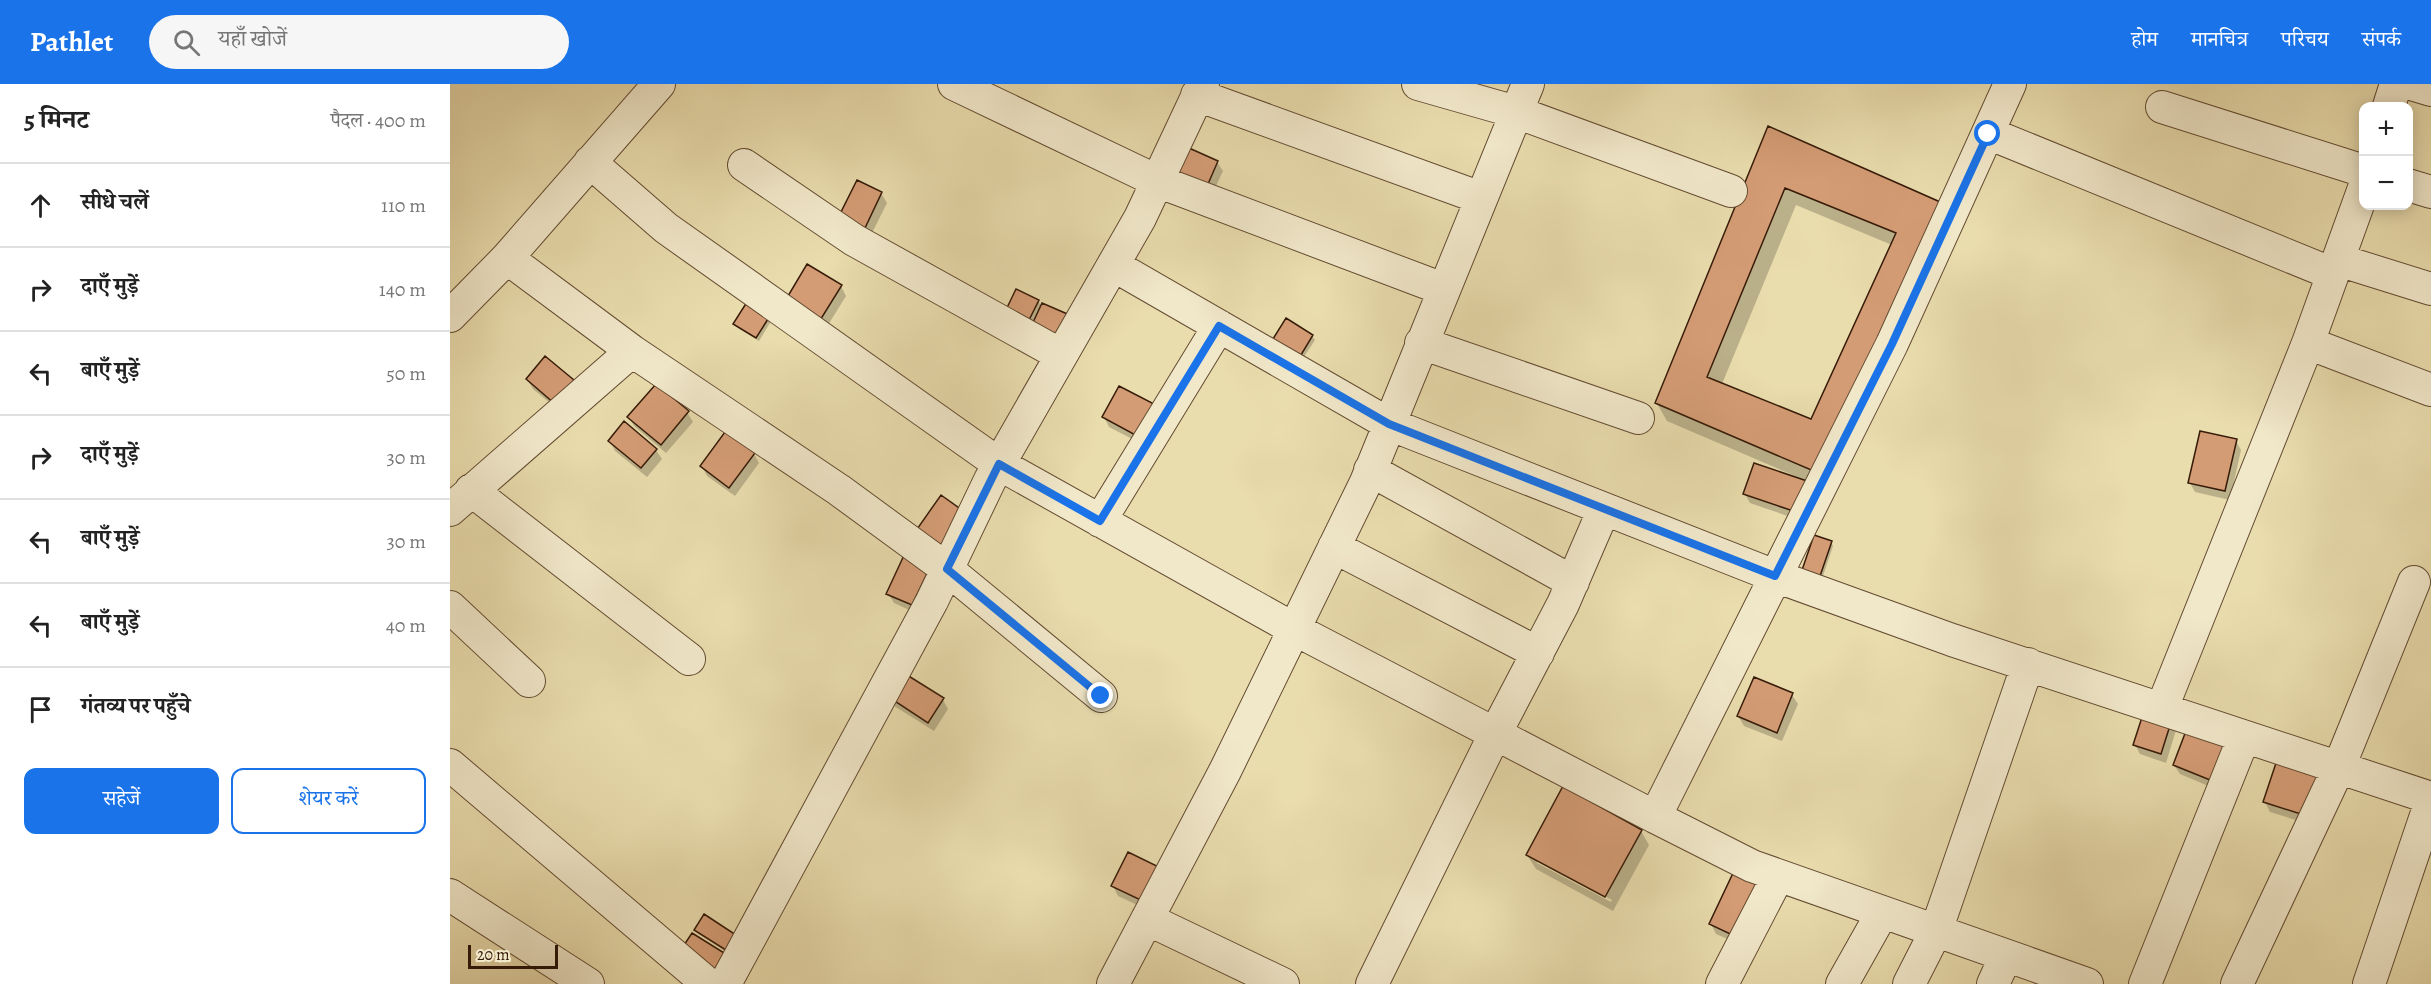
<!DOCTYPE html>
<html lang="hi">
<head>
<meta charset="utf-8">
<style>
	body { margin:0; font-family:Alegreya,"Noto Serif Devanagari",serif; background:#f6f6f6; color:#222 }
	.controls { position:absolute; right:18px; top:18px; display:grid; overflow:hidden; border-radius:12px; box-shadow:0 3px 15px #0003 }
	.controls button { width:54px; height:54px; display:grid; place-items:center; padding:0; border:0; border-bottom:2px solid #e0e0e0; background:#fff; color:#222; font:30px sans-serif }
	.scale { position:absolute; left:18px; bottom:15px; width:90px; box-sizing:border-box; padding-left:6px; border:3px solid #361b08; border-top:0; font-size:16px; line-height:21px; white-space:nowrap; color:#361b08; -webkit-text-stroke:4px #f1e8ca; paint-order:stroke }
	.stop { position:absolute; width:18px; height:18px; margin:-14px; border:4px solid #1a73e8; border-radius:50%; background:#fff }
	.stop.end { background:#1a73e8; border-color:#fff; box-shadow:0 2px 6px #0008 }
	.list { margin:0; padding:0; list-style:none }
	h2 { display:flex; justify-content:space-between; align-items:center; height:78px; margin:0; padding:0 24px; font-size:26px }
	h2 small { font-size:20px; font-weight:400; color:#767676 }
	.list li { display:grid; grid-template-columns:39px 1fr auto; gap:18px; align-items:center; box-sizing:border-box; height:84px; padding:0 24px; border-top:2px solid #e0e0e0 }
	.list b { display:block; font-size:22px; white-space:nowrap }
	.list em { font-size:20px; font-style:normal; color:#767676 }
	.actions { display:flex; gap:12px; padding:18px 24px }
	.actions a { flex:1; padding:14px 0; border:2px solid #1a73e8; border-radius:12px; text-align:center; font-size:21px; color:#1a73e8 }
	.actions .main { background:#1a73e8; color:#fff }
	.icon { flex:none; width:33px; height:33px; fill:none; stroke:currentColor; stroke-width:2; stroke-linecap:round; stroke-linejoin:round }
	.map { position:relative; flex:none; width:1981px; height:900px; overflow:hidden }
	header { display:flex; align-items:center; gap:36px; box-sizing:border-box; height:84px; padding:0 30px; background:#1a73e8; color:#fff }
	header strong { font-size:28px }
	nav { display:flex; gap:33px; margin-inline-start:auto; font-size:21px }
	.search { width:420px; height:54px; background:#f6f6f6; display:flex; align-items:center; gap:15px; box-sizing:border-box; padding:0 21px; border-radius:33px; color:#767676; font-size:22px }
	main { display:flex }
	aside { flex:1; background:#fff }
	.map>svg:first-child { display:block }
</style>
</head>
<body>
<header>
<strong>Pathlet</strong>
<div class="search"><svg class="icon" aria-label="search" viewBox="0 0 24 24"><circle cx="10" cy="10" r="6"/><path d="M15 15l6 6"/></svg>यहाँ खोजें</div>
<nav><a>होम</a><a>मानचित्र</a><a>परिचय</a><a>संपर्क</a></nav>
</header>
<main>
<aside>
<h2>5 मिनट<small>पैदल · 400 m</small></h2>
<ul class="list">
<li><svg class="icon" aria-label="ahead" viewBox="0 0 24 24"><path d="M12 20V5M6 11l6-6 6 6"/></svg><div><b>सीधे चलें</b></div><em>110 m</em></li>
<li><svg class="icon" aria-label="right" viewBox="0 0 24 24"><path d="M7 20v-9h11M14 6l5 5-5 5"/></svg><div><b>दाएँ मुड़ें</b></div><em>140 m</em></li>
<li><svg class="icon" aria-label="left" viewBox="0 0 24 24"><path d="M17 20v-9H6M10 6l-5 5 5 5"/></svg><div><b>बाएँ मुड़ें</b></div><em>50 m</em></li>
<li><svg class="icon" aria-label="right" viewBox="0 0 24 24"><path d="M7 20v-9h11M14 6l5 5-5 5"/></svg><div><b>दाएँ मुड़ें</b></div><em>30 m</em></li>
<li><svg class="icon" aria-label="left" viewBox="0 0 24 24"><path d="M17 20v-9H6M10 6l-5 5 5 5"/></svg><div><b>बाएँ मुड़ें</b></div><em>30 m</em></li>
<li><svg class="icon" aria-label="left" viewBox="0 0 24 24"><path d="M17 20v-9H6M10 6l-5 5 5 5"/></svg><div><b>बाएँ मुड़ें</b></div><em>40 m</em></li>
<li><svg class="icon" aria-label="arrive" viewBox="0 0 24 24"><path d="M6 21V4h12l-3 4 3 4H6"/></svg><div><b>गंतव्य पर पहुँचे</b></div></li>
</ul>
<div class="actions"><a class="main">सहेजें</a><a>शेयर करें</a></div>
</aside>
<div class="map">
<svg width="1981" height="900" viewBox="0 0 1981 900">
	<rect width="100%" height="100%" fill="#e9dcad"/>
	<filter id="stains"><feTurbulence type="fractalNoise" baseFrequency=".00333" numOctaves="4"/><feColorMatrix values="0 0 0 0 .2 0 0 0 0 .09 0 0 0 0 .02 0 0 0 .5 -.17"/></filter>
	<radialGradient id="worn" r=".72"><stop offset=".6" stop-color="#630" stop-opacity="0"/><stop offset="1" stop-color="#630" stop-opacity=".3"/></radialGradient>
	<path fill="#0003" fill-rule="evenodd" d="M1319 44 1496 122 1358 439 1300 419 1295 410 1352 397V395L1217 337 1206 318ZM1346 121 1442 161 1362 337 1272 300Z
		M767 78 773 87 760 115 733 103Z
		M407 98 431 109 437 119 420 153 396 141Z
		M391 202 396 212 375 246 342 227Z
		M588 217 592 223 614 269 555 232Z
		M326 229 309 257 288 244 285 240Z
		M862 252 865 256 850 279 825 263Z
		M77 295 123 297 128 307 111 328 83 305Z
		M670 304 694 361 659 343 654 333Z
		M237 328 243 338 216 369 184 342 179 333Z
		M160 357 206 366 212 375 197 393 165 367Z
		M1786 357 1791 366 1780 416 1745 408 1740 399Z
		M304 370 309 379 285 412 257 392 252 382Z
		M1381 458 1383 462 1370 501 1354 496Z
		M481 480 468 530 444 519 438 509Z
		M436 611 493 616 498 625 484 647 441 620Z
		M1342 611 1348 620 1332 657 1294 642 1288 632Z
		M1696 626 1727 643 1716 679 1690 670 1685 661Z
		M1786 667 1770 707 1730 690 1724 681Z
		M1827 681 1862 741 1820 728 1815 718Z
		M1191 747 1199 761 1163 827 1086 785 1077 771ZM1087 775 1162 816 1161 818 1087 779Z
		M678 770 704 829 668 812 663 802Z
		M1284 789 1298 864 1266 850 1261 840Z
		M255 832 281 871 249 850 246 846Z"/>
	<path fill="#d49c75" stroke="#361b08" stroke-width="1.5" fill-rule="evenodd" d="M1318 42 1497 121 1373 391 1205 319ZM1335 104 1446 149 1361 335 1257 293Z
		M739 64 768 77 755 107 726 94Z
		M407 96 432 108 415 144 389 132Z
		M357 180 392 201 369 238 335 217Z
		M566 205 589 216 576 242 553 232Z
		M302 210 325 224 306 254 283 240Z
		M592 219 622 232 609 260 579 247Z
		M836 234 863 251 848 276 821 258Z
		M95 272 124 296 105 320 76 295Z
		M206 300 239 327 211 361 177 333Z
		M669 302 706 321 689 353 652 333Z
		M174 337 207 365 191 384 158 357Z
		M1750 347 1787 355 1775 407 1738 399Z
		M275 348 305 369 279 404 250 382Z
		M1304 379 1363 399 1352 430 1293 410Z
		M491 411 519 431 493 467 465 448Z
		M1364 451 1382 457 1368 498 1350 492Z
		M456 467 482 479 462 521 436 510Z
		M449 586 494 614 478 639 434 610Z
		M1304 593 1343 609 1327 649 1287 632Z
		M1695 624 1723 632 1711 670 1683 661Z
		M1739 639 1781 656 1765 698 1723 681Z
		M1826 679 1869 693 1857 732 1813 718Z
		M1113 702 1192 746 1155 813 1076 771Z
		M678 768 715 786 699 820 661 802Z
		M1284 787 1317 803 1293 856 1259 840Z
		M254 830 289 853 279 868 244 846Z
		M242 849 279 872 266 891 230 867Z"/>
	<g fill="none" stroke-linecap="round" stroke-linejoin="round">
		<g stroke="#634b31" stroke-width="34">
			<path id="minor" d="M504 0 707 97 993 205
				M968 0 1066 28 1281 107
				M1560 0 1442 260 1205 733 1302 782 1637 900
				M1961 0 1981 6
				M747 11 1031 114
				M1939 22 1946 0
				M1712 23 1914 87
				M1538 49 1883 190
				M140 78 216 144 549 380 844 545 1205 733
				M294 81 404 156 611 271
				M1958 101 1981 108
				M57 174 182 267 389 406 497 485 651 612
				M1888 176 1981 205
				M663 181 939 340 1325 492 1502 556 1981 714
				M0 232 57 174 209 0
				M971 259 1188 334
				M1858 259 1981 306
				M920 386 1123 498
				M21 406 239 575
				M0 426 182 267
				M650 437 769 242
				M884 463 1088 569
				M0 523 79 597
				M1712 624 1858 259 1914 104
				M0 681 258 900
				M0 811 138 900
				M697 835 833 900
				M275 900 482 517 540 396 690 134 753 0
				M663 900 775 687 916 398 1078 0
				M922 900 1045 650 1113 520 1154 425
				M1272 900 1328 792
				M1392 900 1432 829
				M1459 900 1486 847 1578 580
				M1543 900 1556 872
				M1695 900 1794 653
				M1787 900 1889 683 1964 498
				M1919 900 1981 717"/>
		</g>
		<use href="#minor" stroke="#f1e8ca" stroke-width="32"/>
	</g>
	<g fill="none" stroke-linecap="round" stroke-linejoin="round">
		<path stroke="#1a73e8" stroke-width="8" d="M651 612 497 485 549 380 650 437 769 242 939 340 1325 492 1442 260 1538 50"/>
	</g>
	<rect width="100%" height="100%" filter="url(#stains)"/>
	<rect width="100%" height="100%" fill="url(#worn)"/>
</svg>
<div class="controls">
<button>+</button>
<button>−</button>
</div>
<div class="scale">20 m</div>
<div class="stop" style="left:1538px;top:50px"></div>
<div class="stop end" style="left:651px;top:612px"></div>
</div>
</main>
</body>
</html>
